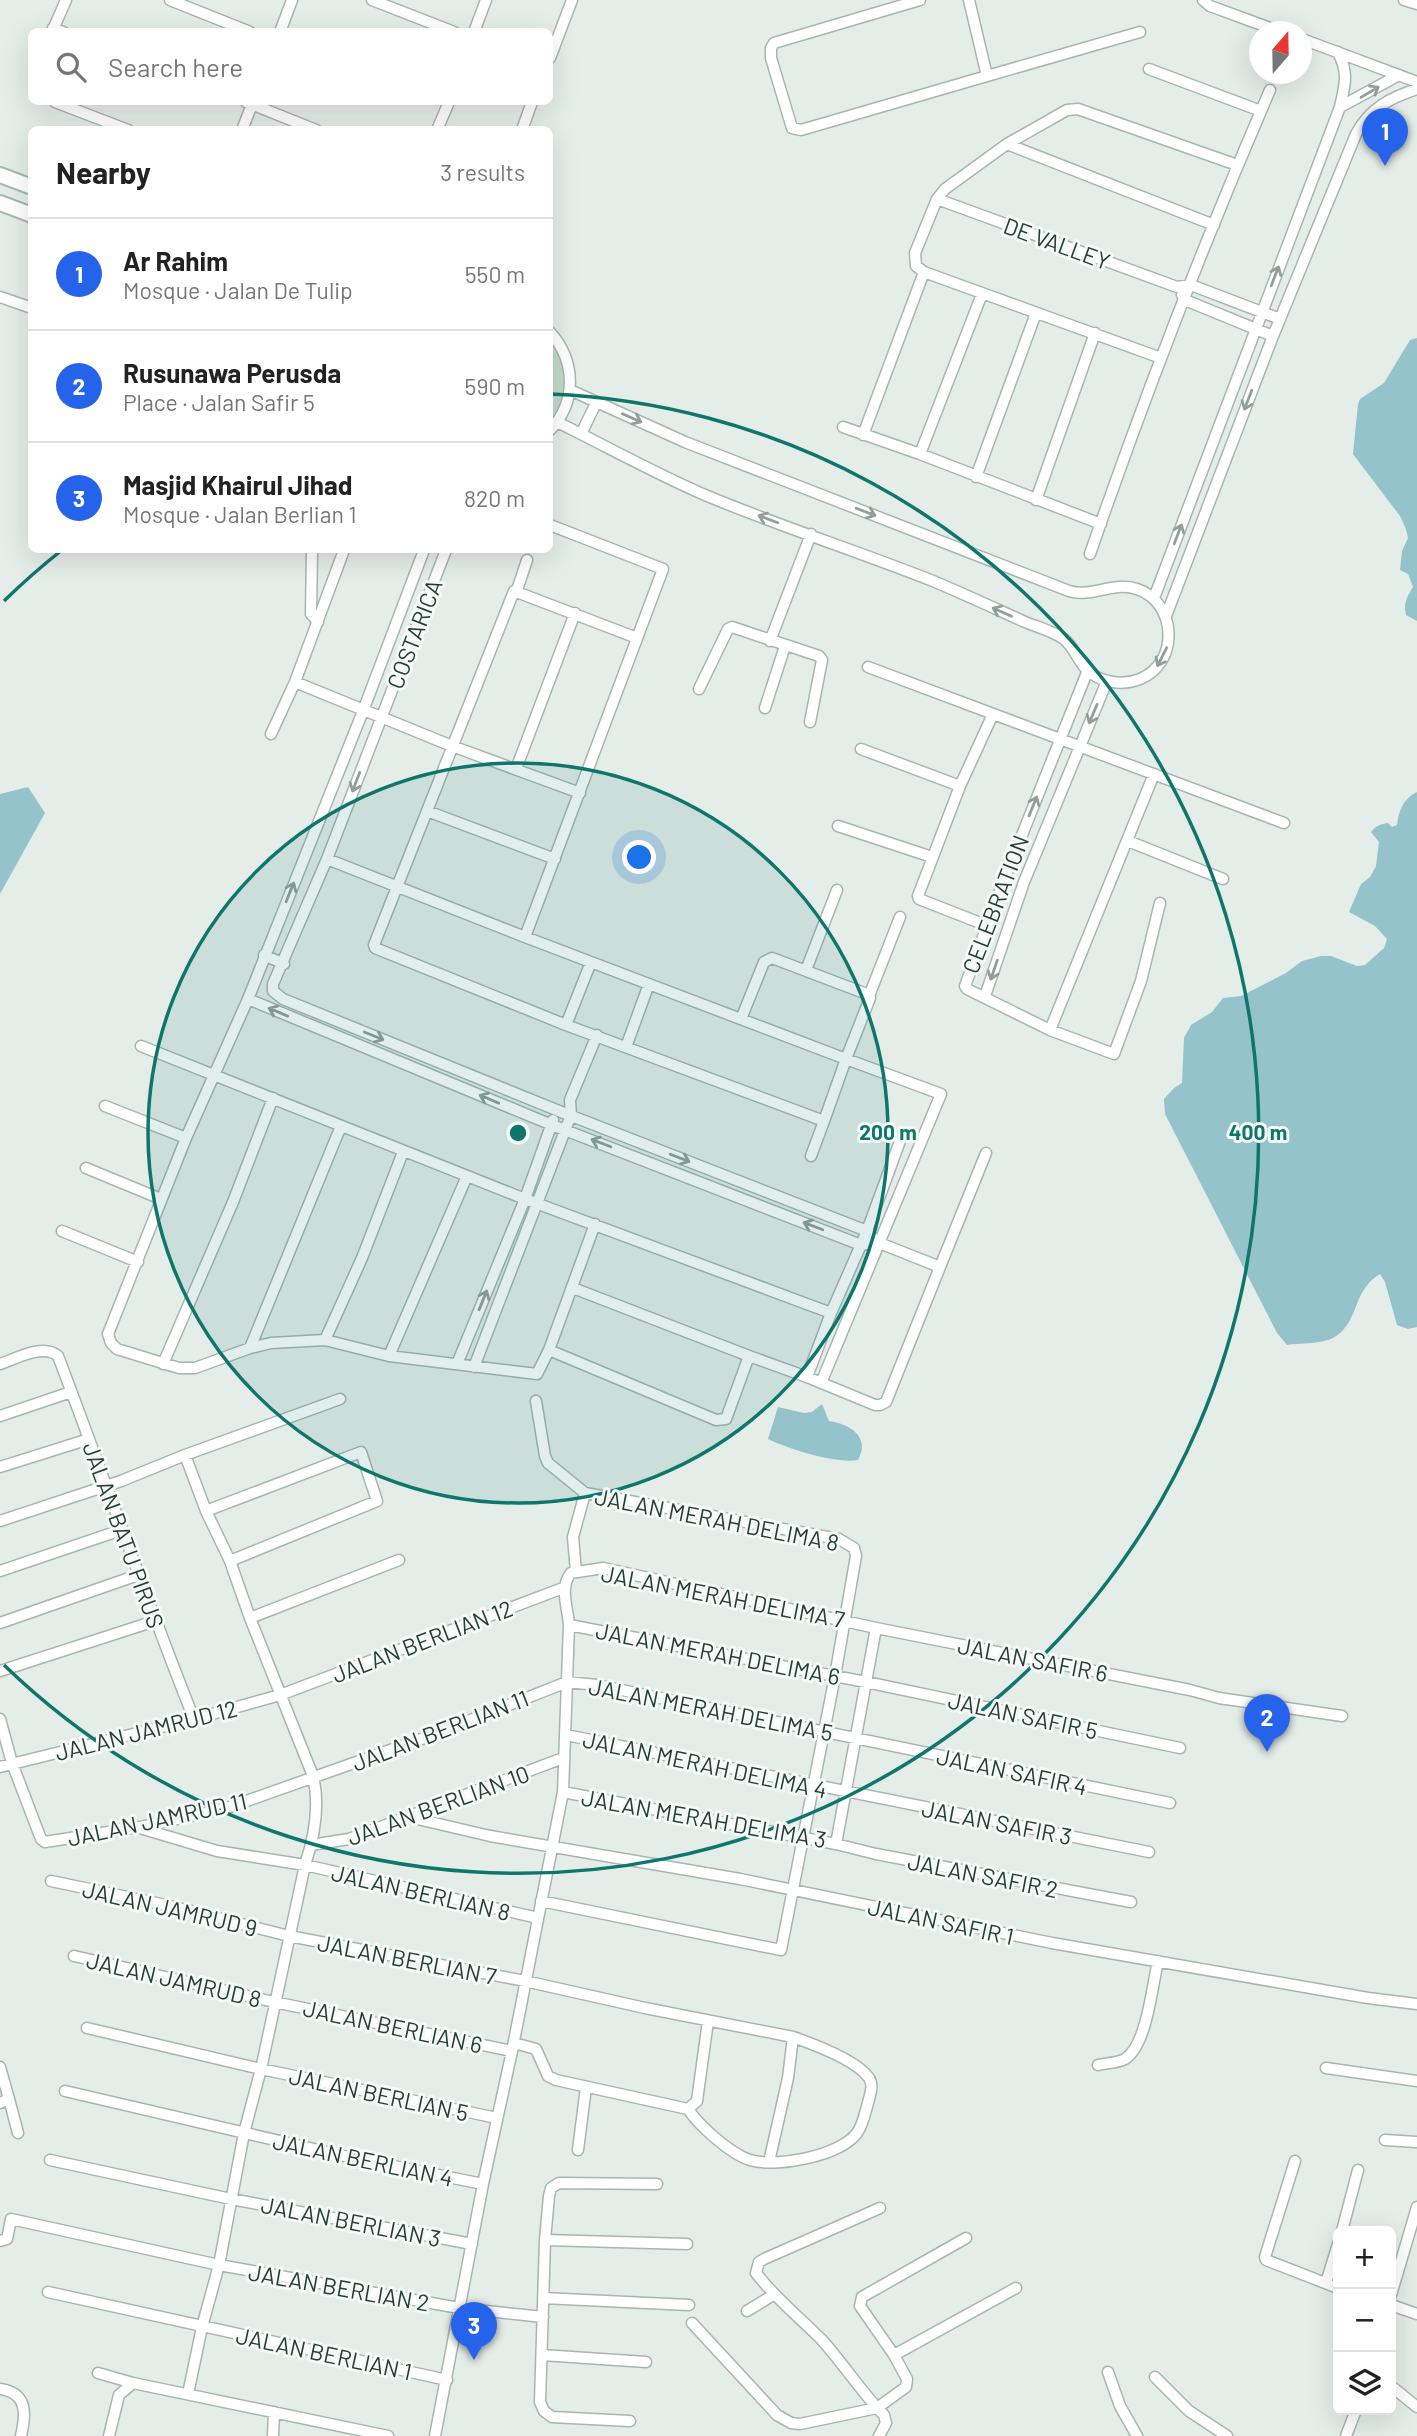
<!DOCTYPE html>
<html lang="en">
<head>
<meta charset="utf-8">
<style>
	body { margin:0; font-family:Barlow,sans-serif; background:#f2f2f2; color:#222 }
	.controls { position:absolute; right:21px; bottom:21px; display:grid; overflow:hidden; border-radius:10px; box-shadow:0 7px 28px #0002 }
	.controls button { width:63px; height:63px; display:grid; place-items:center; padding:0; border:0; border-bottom:2px solid #e0e0e0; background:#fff; color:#222; font:35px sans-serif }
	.compass { position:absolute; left:1249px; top:21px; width:63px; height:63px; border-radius:50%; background:#fff; box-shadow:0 7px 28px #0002; rotate:20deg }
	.you { position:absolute; left:640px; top:858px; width:24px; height:24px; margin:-18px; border:5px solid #fff; border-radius:50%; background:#1a73e8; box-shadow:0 0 0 10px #1a73e833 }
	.badge { display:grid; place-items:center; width:46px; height:46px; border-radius:50%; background:#2563eb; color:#fff; font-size:23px; font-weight:700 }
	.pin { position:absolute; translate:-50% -58px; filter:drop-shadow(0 2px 4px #0008) }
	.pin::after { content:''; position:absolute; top:37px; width:24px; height:21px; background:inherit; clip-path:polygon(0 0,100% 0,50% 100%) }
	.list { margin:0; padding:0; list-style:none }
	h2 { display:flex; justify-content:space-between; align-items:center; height:91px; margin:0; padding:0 28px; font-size:30px }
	h2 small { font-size:23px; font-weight:400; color:#767676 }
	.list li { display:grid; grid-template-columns:46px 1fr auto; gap:21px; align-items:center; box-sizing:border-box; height:112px; padding:0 28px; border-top:2px solid #e0e0e0 }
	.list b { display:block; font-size:26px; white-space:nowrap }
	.list p { margin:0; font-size:23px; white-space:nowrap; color:#767676 }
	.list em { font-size:23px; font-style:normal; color:#767676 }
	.icon { flex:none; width:38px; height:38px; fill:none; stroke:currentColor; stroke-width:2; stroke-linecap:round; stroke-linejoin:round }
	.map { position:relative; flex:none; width:1417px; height:2436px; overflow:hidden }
	.search { position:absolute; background:#fff; box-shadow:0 7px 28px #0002; left:28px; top:28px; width:525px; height:77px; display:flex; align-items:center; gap:18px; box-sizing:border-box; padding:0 24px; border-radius:10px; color:#767676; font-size:26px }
	.panel { position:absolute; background:#fff; box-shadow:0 7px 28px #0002; left:28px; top:126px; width:525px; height:427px; border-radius:10px }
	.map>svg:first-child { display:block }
</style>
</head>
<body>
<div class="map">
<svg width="1417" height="2436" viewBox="0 0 1417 2436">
	<rect width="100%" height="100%" fill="#e5ede9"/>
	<path fill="#c1dbc7" d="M550 339C570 363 571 400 550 424Z"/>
	<path fill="#94c3cb" d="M1417 338V621L1406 615C1403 603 1407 597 1413 587L1408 574 1400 570 1402 551 1408 538 1406 529 1400 516 1353 454 1358 404 1360 399 1384 383 1410 340Z
		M28 787 45 813 0 894V794Z
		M1417 792V1327L1408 1329 1397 1325 1385 1282 1380 1274C1350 1292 1361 1324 1331 1339 1319 1344 1300 1343 1287 1345L1277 1333 1165 1114 1164 1099 1174 1088 1182 1083 1184 1038 1191 1025 1212 1012 1223 998 1241 996 1286 973 1302 961 1321 956H1331L1357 966 1365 965 1384 948 1387 939 1375 926 1349 912 1361 884 1370 877 1376 866 1379 842 1371 832C1376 826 1380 824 1388 823L1392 827 1397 825C1399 810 1403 799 1417 792Z
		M822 1404 829 1421C849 1424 871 1436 858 1460 837 1464 788 1449 768 1439L778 1407 804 1413 812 1412Z"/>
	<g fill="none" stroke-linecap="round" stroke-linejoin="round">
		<g stroke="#a8b5b0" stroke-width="13">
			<path id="street" d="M170 0 250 32
				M372 0 454 32
				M920 0 774 43 771 48V58L792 128 801 130 987 76
				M969 0 987 76 1140 32
				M1203 0 1210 6 1281 32
				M1404 0 1417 4
				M53 28 63 32
				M52 32 66 0
				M280 32 292 0
				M474 32 486 0
				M1302 39 1417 82
				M550 58 572 0
				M1149 69 1261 111
				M55 102 128 130
				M246 102 316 130
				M1340 107 1399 75
				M242 130 253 102
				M437 130 449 102
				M522 130 532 102
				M1007 144 1067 110 1078 109 1237 165
				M937 199 1177 287 1191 285 1280 319
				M1182 295 1185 300 1273 336
				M0 297 32 308
				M550 332C576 361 577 402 550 430
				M1161 358 924 272 916 266 915 253 937 199 945 189 1007 144 1214 225
				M557 422C606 446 654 473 705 495 779 526 857 551 933 581 964 594 994 608 1025 622 1037 627 1053 631 1064 639 1073 646 1078 660 1086 669 1100 683 1123 686 1140 679 1180 663 1177 602 1137 589 1113 581 1092 598 1069 591L685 442 570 390
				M843 427 920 454 1101 524
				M581 434 596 403
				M863 435 924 272
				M920 454 982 294
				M976 477 1036 313
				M1036 500 1095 333
				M312 550 311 614 318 622
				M344 550 295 682 452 746 580 793
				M424 550 363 711 248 999 186 1138 108 1334 111 1343 117 1349 179 1368H195L250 1348 271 1343 325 1340 389 1356 537 1374 549 1350 595 1224
				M446 550 327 859 273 984V991L283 999 564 1113 867 1231 877 1242 940 1267 886 1402 880 1405H875L807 1377
				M1090 554C1144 398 1204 242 1270 90
				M517 590 527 560
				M1154 598 1340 107C1345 84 1349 74 1338 52
				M1166 616 1273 336 1356 134C1370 108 1390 98 1417 89
				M637 638 514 591 374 945 375 948 566 1025 824 1121 846 1059 941 1094 821 1383
				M770 641 811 534
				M868 667 1284 823
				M1088 670 1004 880 965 986 967 989 1050 1030 1114 1054 1141 981 1160 903
				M699 689 728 629 732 627 819 656 822 660 810 722
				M765 708 785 646
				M271 734 295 682
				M861 749 960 786
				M516 769 575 613
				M427 811 555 859
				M838 826 932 857
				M1128 841 1223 879
				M327 859 525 937 846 1059 870 998 867 994 772 958 764 962 741 1019
				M988 926 919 899 918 896 960 786 993 714
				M525 937 663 569 550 525
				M264 955 284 964
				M806 970 837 890
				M869 996 900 917
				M985 996 1024 882 1107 681
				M248 999 552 1125 861 1245 877 1242
				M566 1025 591 962
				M1050 1030 1154 774
				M141 1046 525 1199 831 1313
				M626 1047 649 984
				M105 1106 186 1138
				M811 1156 824 1121
				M86 1168 161 1199
				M62 1231 138 1262
				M940 1267 986 1153
				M325 1340 362 1258 403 1152
				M250 1348 341 1126
				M549 1350 716 1420 726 1419 749 1356 573 1288
				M389 1356 467 1176
				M749 1356 807 1377 831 1313 867 1231 900 1141
				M0 1364C16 1359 43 1343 58 1356 104 1477 146 1599 194 1719
				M163 1364 233 1202 273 1098
				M457 1364 525 1199 553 1120
				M474 1367 571 1115 570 1100 597 1035
				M536 1401 545 1456 548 1463 585 1493
				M0 1416 71 1392
				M185 1455 206 1511 230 1561 250 1618 313 1776C320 1805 314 1838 305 1865L261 2069 244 2133 219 2265 202 2327 188 2394
				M0 1467 89 1439
				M206 1511 361 1452 377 1501 230 1561
				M0 1521 121 1481 185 1455 340 1399
				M0 1571 121 1530
				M250 1618 399 1560
				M0 1623 138 1575
				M569 1625 866 1682 1180 1748
				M0 1671 155 1621
				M0 1719 12 1763 41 1839 45 1842 140 1827 224 1809 430 1736 567 1682 597 1685 1170 1803
				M566 1735 1149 1852
				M0 1767 194 1719 280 1695 563 1588
				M563 1792 836 1844 876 1628
				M409 1817 490 1836 740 1879 1052 1943 1368 1998 1417 2004
				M140 1828 217 1851 305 1865 538 1918
				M836 1844 876 1854 1131 1902
				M311 1845 349 1839 563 1758
				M51 1881 175 1907 289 1936 525 1981 645 2008 793 2037C813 2044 857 2060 869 2078 874 2086 870 2094 868 2103 865 2113 863 2125 857 2133 840 2156 776 2168 750 2160 731 2154 699 2126 688 2109
				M541 1901 781 1950 835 1676 856 1556 854 1548 839 1539 585 1493 573 1537 576 1572
				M74 1956 274 2002 512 2051
				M87 2028 261 2069 497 2118
				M514 2043 536 2049 548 2076 556 2080 688 2109 697 2101 708 2021
				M1098 2065C1106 2063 1118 2063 1125 2059 1147 2045 1152 1986 1158 1961
				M0 2067 9 2099 0 2103
				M1326 2068 1417 2081
				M65 2091 344 2156 483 2184
				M9 2099 18 2133
				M1385 2140 1417 2142
				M578 2150 586 2087
				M50 2160 231 2199 472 2244
				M1295 2161 1265 2257 1266 2260 1338 2288
				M769 2162 788 2078 793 2037
				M1342 2231 1358 2170
				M545 2240 687 2244
				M0 2241 7 2239 11 2219 219 2265 459 2308 543 2317
				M1326 2283 1338 2244
				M48 2292 447 2380
				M1391 2295 1417 2207
				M543 2298 689 2305
				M1391 2305 1417 2314
				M747 2311 773 2295
				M692 2323 777 2415 791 2423 800 2424 877 2408 906 2387 907 2379 894 2355 860 2306 862 2297 966 2238
				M542 2355 646 2362
				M894 2355 1016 2288
				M1108 2372 1120 2406 1137 2436
				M98 2373 133 2383 388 2436
				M1155 2377 1189 2411 1227 2436
				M1391 2386 1417 2407
				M0 2389C28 2393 26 2414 21 2436
				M630 2421 552 2417 544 2411 540 2402 545 2240 549 2196 551 2188 559 2183 657 2184
				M109 2436 119 2395 133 2383
				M273 2436 274 2412
				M435 2436 483 2184 512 2051 563 1792 569 1625C568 1608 559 1587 571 1573L603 1568 876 1628 1190 1690 1219 1698 1342 1716
				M879 2436 886 2423 884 2415C861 2392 843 2363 821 2339 799 2317 775 2298 756 2273L759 2262 764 2259 880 2208
				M1346 2436 1356 2410"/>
		</g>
		<g stroke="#a5b7b0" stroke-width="18">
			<path id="secondary" d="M0 175 32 187
				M0 203 32 215"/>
		</g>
		<use href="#street" stroke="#fff" stroke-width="10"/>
		<use href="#secondary" stroke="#fff" stroke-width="14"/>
	</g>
	<defs><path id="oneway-shaft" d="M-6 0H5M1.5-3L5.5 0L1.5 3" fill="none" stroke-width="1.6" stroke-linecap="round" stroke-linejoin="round" transform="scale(1.75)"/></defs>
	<g stroke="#929e9a">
		<use href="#oneway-shaft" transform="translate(1370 92) rotate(-31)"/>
		<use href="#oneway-shaft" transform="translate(1275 276) rotate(-69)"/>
		<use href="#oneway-shaft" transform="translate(1248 400) rotate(111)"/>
		<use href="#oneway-shaft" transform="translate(632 418) rotate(24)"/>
		<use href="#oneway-shaft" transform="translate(866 512) rotate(21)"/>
		<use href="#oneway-shaft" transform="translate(768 519) rotate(-159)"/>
		<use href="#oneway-shaft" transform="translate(1178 534) rotate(-69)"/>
		<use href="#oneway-shaft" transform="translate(1002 612) rotate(-156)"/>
		<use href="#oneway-shaft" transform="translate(1162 657) rotate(117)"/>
		<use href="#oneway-shaft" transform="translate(1093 714) rotate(113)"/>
		<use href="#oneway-shaft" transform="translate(356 782) rotate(111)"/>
		<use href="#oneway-shaft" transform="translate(1033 806) rotate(-68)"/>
		<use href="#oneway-shaft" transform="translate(290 892) rotate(-68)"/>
		<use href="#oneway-shaft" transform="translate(994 970) rotate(109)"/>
		<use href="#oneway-shaft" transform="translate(278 1012) rotate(-157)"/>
		<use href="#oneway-shaft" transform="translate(374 1036) rotate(22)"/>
		<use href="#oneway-shaft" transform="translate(489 1099) rotate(-157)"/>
		<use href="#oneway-shaft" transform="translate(601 1143) rotate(-159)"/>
		<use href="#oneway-shaft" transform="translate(680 1158) rotate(21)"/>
		<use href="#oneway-shaft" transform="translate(813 1226) rotate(-159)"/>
		<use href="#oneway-shaft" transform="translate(483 1300) rotate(-68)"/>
	</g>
	<circle cx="518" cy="1133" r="370" fill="#0f766e" fill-opacity=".12"/>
	<g fill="none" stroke="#0f766e" stroke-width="3.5">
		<circle cx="518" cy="1133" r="370"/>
		<path d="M4 601A740 740 0 0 1 62 550M550 394A740 740 0 1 1 4 1665"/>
	</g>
	<g text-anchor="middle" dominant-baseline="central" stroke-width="6" stroke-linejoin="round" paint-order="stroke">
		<g font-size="23" fill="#263d36" stroke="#f5f9f7">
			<text transform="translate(1057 243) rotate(20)">DE VALLEY</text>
			<text transform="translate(414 634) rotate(-69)">COSTARICA</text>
			<text transform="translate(995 904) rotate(-69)">CELEBRATION</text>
			<text transform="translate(717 1519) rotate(11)">JALAN MERAH DELIMA 8</text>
			<text transform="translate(124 1535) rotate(70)">JALAN BATU PIRUS</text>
			<text transform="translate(723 1596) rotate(11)">JALAN MERAH DELIMA 7</text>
			<text transform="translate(422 1641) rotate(-21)">JALAN BERLIAN 12</text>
			<text transform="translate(718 1653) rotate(11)">JALAN MERAH DELIMA 6</text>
			<text transform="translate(1033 1659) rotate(11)">JALAN SAFIR 6</text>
			<text transform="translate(711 1709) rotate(11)">JALAN MERAH DELIMA 5</text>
			<text transform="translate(1023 1715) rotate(12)">JALAN SAFIR 5</text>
			<text transform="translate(146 1730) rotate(-14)">JALAN JAMRUD 12</text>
			<text transform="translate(440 1730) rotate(-21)">JALAN BERLIAN 11</text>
			<text transform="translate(705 1764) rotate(12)">JALAN MERAH DELIMA 4</text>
			<text transform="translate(1012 1771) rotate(12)">JALAN SAFIR 4</text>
			<text transform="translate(438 1805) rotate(-20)">JALAN BERLIAN 10</text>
			<text transform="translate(704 1818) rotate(10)">JALAN MERAH DELIMA 3</text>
			<text transform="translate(157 1819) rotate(-12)">JALAN JAMRUD 11</text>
			<text transform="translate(997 1822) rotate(11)">JALAN SAFIR 3</text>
			<text transform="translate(983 1875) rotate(11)">JALAN SAFIR 2</text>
			<text transform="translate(421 1892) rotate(13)">JALAN BERLIAN 8</text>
			<text transform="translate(170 1908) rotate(13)">JALAN JAMRUD 9</text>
			<text transform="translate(941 1921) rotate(12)">JALAN SAFIR 1</text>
			<text transform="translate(407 1959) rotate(11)">JALAN BERLIAN 7</text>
			<text transform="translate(174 1979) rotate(13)">JALAN JAMRUD 8</text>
			<text transform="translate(393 2026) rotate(12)">JALAN BERLIAN 6</text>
			<text transform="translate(379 2094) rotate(12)">JALAN BERLIAN 5</text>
			<text transform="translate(363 2159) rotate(12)">JALAN BERLIAN 4</text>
			<text transform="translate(351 2221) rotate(11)">JALAN BERLIAN 3</text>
			<text transform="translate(339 2287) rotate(10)">JALAN BERLIAN 2</text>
			<text transform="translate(324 2353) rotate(12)">JALAN BERLIAN 1</text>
		</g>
	</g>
	<circle cx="518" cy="1133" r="10" fill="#0f766e" stroke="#f5f9f7" stroke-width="3.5"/>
	<g font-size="21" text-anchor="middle" font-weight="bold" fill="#0f766e" stroke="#f5f9f7" stroke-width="6" stroke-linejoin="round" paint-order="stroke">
		<text x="888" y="1140">200 m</text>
		<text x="1258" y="1140">400 m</text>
	</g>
</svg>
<div class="controls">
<button>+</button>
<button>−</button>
<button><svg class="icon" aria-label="layers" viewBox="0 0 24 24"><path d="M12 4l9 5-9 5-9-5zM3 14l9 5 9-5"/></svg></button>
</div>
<svg class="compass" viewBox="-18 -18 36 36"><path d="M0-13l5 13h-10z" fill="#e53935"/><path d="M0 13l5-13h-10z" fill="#767676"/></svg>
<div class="you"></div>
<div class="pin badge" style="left:1385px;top:166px">1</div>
<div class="pin badge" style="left:1267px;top:1752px">2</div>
<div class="pin badge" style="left:474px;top:2360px">3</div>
<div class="search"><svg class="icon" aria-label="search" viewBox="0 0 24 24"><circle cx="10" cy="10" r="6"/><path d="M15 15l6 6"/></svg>Search here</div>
<section class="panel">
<h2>Nearby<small>3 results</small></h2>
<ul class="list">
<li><span class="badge">1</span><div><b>Ar Rahim</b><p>Mosque · Jalan De Tulip</p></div><em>550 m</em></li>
<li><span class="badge">2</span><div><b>Rusunawa Perusda</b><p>Place · Jalan Safir 5</p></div><em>590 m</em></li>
<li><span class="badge">3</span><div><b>Masjid Khairul Jihad</b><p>Mosque · Jalan Berlian 1</p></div><em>820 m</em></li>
</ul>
</section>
</div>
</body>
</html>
